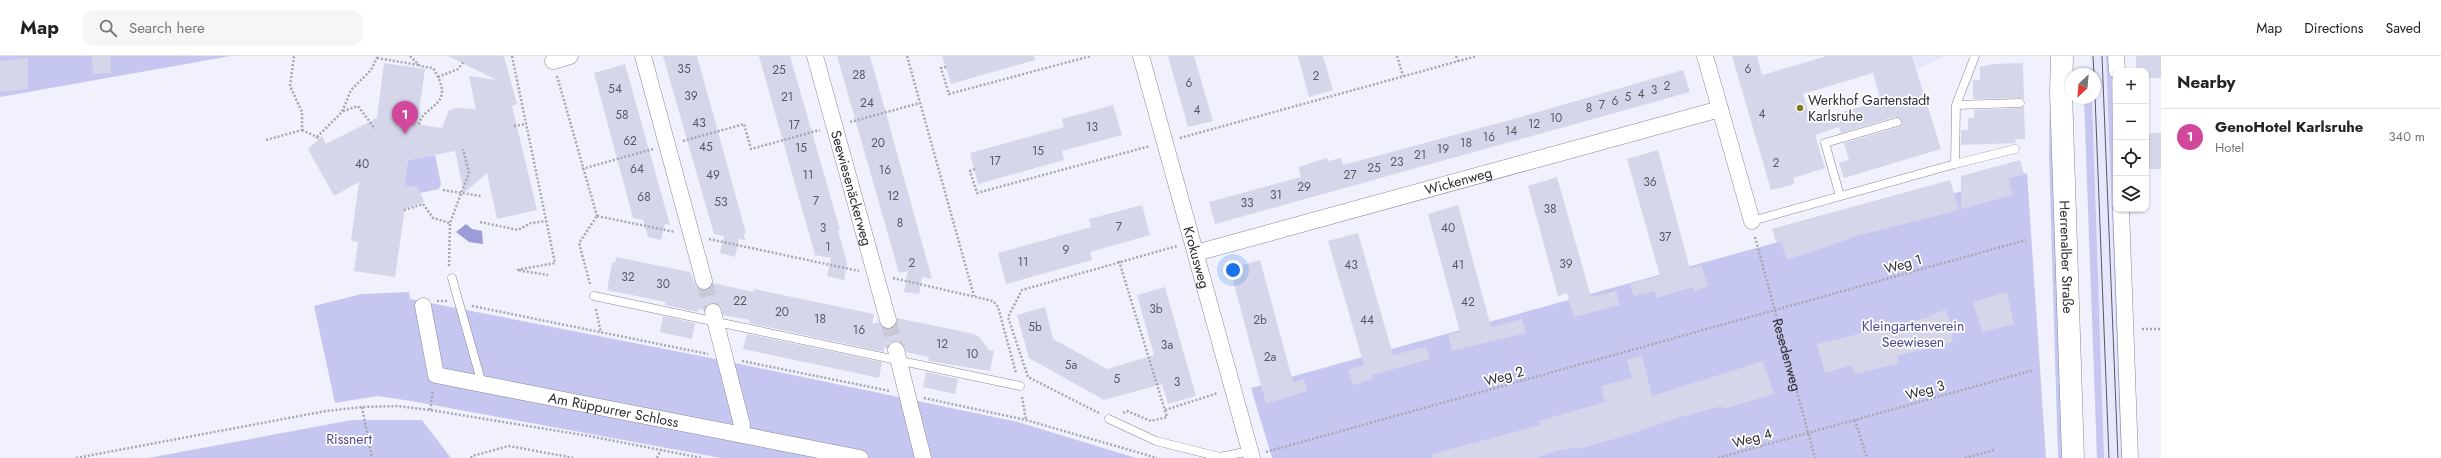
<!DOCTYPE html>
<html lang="en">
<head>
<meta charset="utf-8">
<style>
	body { margin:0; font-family:Jost,sans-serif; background:#f6f6f6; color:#222 }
	.controls { position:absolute; right:12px; top:12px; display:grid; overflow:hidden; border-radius:8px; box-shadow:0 1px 3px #0004 }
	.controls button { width:36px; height:36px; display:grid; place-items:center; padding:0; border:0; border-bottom:1px solid #e0e0e0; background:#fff; color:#222; font:20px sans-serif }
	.compass { position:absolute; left:2065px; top:12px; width:36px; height:36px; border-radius:50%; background:#fff; box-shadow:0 1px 3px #0004; rotate:206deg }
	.you { position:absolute; left:1233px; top:214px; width:14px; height:14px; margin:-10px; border:3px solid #fff; border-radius:50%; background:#1a73e8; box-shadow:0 0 0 6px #1a73e833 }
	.badge { display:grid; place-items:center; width:26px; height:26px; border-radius:50%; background:#0f766e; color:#fff; font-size:13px; font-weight:700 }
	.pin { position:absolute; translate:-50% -33px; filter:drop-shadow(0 1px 2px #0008) }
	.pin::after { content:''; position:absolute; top:21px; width:14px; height:12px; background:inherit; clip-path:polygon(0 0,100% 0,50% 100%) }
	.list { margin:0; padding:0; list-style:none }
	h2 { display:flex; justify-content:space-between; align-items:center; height:52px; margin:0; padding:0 16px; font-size:17px }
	h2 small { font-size:13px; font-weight:400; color:#767676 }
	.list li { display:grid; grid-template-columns:26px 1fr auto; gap:12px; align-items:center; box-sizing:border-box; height:56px; padding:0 16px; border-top:1px solid #e0e0e0 }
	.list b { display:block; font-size:15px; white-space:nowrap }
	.list p { margin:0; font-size:13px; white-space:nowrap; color:#767676 }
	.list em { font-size:13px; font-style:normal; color:#767676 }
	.icon { flex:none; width:22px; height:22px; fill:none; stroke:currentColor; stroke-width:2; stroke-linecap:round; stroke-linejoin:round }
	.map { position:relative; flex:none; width:2161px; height:402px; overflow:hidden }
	header { display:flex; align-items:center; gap:24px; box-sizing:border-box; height:56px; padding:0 20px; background:#fff; border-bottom:1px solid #e0e0e0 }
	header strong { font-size:19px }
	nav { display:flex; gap:22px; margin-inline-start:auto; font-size:14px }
	.search { width:280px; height:36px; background:#f6f6f6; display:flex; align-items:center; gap:10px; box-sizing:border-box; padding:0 14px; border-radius:12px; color:#767676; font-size:15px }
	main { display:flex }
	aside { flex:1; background:#fff }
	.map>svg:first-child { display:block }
</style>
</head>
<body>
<header>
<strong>Map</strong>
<div class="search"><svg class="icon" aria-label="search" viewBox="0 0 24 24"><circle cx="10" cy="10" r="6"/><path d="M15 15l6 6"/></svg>Search here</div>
<nav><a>Map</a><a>Directions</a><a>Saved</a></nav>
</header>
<main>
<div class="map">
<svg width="2161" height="402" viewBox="0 0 2161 402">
	<rect width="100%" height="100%" fill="#f0f1fd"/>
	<path fill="#e6e7fd" d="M1913 0H1945L1917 14Z
		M2090 0H2106L2121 402H2104L2092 42H2095V18H2091Z"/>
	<path fill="#c6c7f0" d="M0 0H231L0 41Z
		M2106 0H2111L2124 402H2121Z
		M2050 40 2052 42 2064 402H2058L2049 98Z
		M2084 42H2092L2104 402H2097Z
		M435 99 441 128 439 133 420 137 404 129 408 104Z
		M2027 117 2046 402H1272L1251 332Z
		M409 236 410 243 716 303 1018 366 1136 402H721L417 346 378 340 335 347 314 250 362 238Z
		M352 364H422L451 402H148Z"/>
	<path fill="#9c9cd8" d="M466 168 472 173 482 175 483 188 469 186 456 176Z"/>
	<path fill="#d5d6e9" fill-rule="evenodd" d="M92 0H110L111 17 93 18Z
		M448 0H504L517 48 512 50 537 154 497 163 487 117 464 137 455 95 408 104 404 129 418 131 424 146 405 152 395 221 354 215 358 186 351 185 359 126 334 140 308 93 322 80 326 88 377 62 384 7 425 13 417 68 442 72 449 54 456 52 476 53 469 20 497 24Z
		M663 0H697L746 177 744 178 745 184 739 183 735 201 720 197 724 180 714 178Z
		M759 0H790L840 174 838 175 847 207 844 224 827 220 831 202 815 199Z
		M837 0H870L932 223 922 221 919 238 904 236 908 215 899 217Z
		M942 0H1034L1035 4 951 28Z
		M1168 0H1194L1213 65 1188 71Z
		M1298 0H1323L1333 34 1309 41Z
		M1732 0H1757L1762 19 1827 0H1912L1941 93 1844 122 1839 107 1849 104 1844 87 1899 71 1902 65 1895 61 1841 77 1839 71 1815 79 1825 112 1793 122 1795 128 1771 134ZM1873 17 1881 45 1811 65 1803 38Z
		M2136 0H2161V22H2146V15H2136Z
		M28 2V33L0 36V5Z
		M2023 7 2024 43 2020 42 1973 43V24H1980V11L1993 8Z
		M625 8 670 169 665 168 661 184 648 181 643 164 633 162 594 17Z
		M1683 14 1690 36 1215 168 1209 146 1301 121 1298 111 1327 102 1328 105 1341 102 1343 109 1514 63Z
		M1113 49 1122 79 1062 95 1064 104 978 128 970 97 1064 71 1062 63Z
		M2024 50 2025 83H2015L2016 87 1961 89V74H1968V62H1974V54L2020 52Z
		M2146 77H2161V113H2146Z
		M1658 94 1690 213 1701 209 1708 230 1695 235 1693 231 1656 242 1655 235 1634 240 1630 228 1660 220 1627 103Z
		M2020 104 2024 118 2008 122 2013 139 1961 153V120Z
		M1557 121 1591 241 1616 235 1620 249 1574 261 1567 237 1558 240 1528 130Z
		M1950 124 1959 154 1860 179 1787 204 1781 185 1776 186 1772 173Z
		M1142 149 1150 179 1090 196 1092 204 1006 228 998 197 1091 171 1089 163Z
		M1458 149 1491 271 1522 263 1526 277 1452 295 1448 279 1460 276 1428 158Z
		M1358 177 1393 299 1426 291 1430 303 1372 319 1373 323 1353 329 1348 314 1364 309 1328 185Z
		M616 201 690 216 697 231 702 234 710 232 713 227 753 236 754 233 874 258 872 268 879 266 886 273 894 271 897 262 974 278 979 281 989 294 994 295 990 315 928 305 929 301 906 296 903 288 898 285 890 287 887 292H884V296L749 267 750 264 723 259 720 250 715 247 707 249 704 254 698 253V256L665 249 666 246 607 234 612 207H615Z
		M1260 204 1293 326 1304 323 1307 335 1266 348 1230 213Z
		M1165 231 1196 340 1168 348 1162 328 1104 344 1029 302 1017 259 1045 251 1053 283 1107 313 1154 299 1137 239Z
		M2007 236 2014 268 1982 276 1973 246Z
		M1946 254 1953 277 1951 278 1953 286 1897 300 1899 307 1855 318 1852 309 1825 317 1817 288 1930 261 1929 259Z
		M663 260 695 267 692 283 660 276Z
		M747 278 882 306 879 322 743 293Z
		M1642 300 1652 340 1763 305 1774 338 1723 353 1722 350 1677 362 1625 380 1578 393 1577 391 1557 395 1535 402H1433L1432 398 1541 369 1539 365 1605 346 1601 330 1632 322 1627 304Z
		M926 316 958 323 955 338 923 331Z"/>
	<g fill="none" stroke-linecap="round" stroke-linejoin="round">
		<path stroke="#c9cad5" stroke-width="16" stroke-dasharray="16 8" stroke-linecap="butt" d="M704 225 713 256
			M888 264 896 294"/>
		<g stroke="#868799" stroke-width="9">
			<path id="lane" d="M1956 49 2020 47
				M1955 108 2015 93
				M1840 140 1825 87 1897 66
				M1752 165 1955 108 1956 49 1975 0
				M452 222 482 328
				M594 240 1020 330
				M1109 363 1156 385 1220 401 1250 395"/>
		</g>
		<g stroke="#868799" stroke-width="17">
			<g id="street">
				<path d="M643 0 704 225"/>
				<path id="s2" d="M815 0 888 264"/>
				<path id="s3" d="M1141 0 1252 402"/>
				<path d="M1705 0 1752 165"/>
				<path d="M2116 0 2117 15"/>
				<path d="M553 5 570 0"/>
				<path d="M2121 153 2130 402"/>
				<path id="s4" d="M1196 197 1720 53"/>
				<path id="s5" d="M423 250 436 319 860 402"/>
				<path d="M713 256 742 369 740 377"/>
				<path d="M896 294 923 402"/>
			</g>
		</g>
		<g stroke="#868799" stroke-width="23">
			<g id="secondary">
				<path id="s6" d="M2062 0 2061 36 2073 402"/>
			</g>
		</g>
		<g stroke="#a7a7b2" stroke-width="2.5" stroke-dasharray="2 2" stroke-linecap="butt">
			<path d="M410 0 420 10 433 12C458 52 423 47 419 69"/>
			<path d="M512 0 555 207 517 214 548 219"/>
			<path d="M907 0 974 240"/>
			<path d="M1397 0 1403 20"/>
			<path d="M1456 0 1458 5"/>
			<path d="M377 2 418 9"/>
			<path d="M946 11 941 12 949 38 1091 0"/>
			<path d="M557 20 597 160"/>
			<path d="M438 21 458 13 464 5"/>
			<path d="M343 55 358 50 375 73"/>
			<path d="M850 66 920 47"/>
			<path d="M514 70 526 68"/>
			<path d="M302 74 317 81V84"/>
			<path d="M317 81 342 56 351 34 371 14 378 0"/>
			<path d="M1180 82 1477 0"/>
			<path d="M266 84 302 74V56L290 30 294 0"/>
			<path d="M683 85 744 68 751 93 820 74"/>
			<path d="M582 113 653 93"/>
			<path d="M975 113 970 115 977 137 1150 90"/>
			<path d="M443 134 481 140"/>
			<path d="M404 154 423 148 433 162 450 167"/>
			<path d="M597 160 675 176"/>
			<path d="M480 166 518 174 531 167 546 165"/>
			<path id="s1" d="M1755 181 1815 402"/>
			<path d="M709 183 859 215"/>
			<path d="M1119 205 1167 361 1151 365 1127 355 1123 357"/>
			<path d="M449 210 450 167 469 117 463 93"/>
			<path d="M893 222 993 245 998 251 1016 317"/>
			<path d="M590 228 579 187 597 160"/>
			<path d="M437 245H447"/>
			<path d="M472 250 708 298"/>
			<path d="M596 253 601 277"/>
			<path d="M2142 273H2161"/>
			<path d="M742 305 890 335"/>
			<path d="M1022 341 1026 364"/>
			<path d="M924 342 1026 364 1157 402"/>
			<path d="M362 351 372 402"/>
			<path d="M430 354 433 335"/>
			<path d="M1165 354 1218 337"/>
			<path d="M1099 357 1028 321 1008 261 1022 234 1177 190"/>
			<path d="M1855 364 1867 402"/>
			<path d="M1266 396 2026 184"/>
			<path d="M76 402 326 355 362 351 398 350 430 354 589 380 702 402"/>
			<path d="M471 402 472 400 509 390 574 402"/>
			<path d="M657 402 661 394"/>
			<path d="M1718 402 2034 314"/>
			<path d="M1965 402 1994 394"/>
		</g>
		<use href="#lane" stroke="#fff" stroke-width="8"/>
		<use href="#street" stroke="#fff" stroke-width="16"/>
		<use href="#secondary" stroke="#fff" stroke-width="22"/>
		<path stroke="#585861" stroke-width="1" d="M2093 0 2094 18
			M2102 0 2118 402
			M2095 40 2109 402"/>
	</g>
	<circle fill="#827a20" stroke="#fff" stroke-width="1.5" cx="1800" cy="52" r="4"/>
	<g text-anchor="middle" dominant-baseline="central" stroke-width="3.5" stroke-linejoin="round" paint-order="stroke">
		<g font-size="12" fill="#585863">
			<text x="684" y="13">35</text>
			<text x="1748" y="13">6</text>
			<text x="779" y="14">25</text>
			<text x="859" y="19">28</text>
			<text x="1316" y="20">2</text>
			<text x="1189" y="27">6</text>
			<text x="1667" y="30">2</text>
			<text x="615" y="33">54</text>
			<text x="1654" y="34">3</text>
			<text x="1641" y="38">4</text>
			<text x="691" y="40">39</text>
			<text x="787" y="41">21</text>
			<text x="1628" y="41">5</text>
			<text x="1615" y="45">6</text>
			<text x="867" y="47">24</text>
			<text x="1602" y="49">7</text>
			<text x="1589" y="52">8</text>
			<text x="1197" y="54">4</text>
			<text x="1762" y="58">4</text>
			<text x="622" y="59">58</text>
			<text x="1556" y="62">10</text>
			<text x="699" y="67">43</text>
			<text x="1534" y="68">12</text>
			<text x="794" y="69">17</text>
			<text x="1092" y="71">13</text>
			<text x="1511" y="75">14</text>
			<text x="1489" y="81">16</text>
			<text x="630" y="85">62</text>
			<text x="878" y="87">20</text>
			<text x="1466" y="87">18</text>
			<text x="706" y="91">45</text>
			<text x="801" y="92">15</text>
			<text x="1443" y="93">19</text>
			<text x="1038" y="95">15</text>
			<text x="1420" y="99">21</text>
			<text x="995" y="105">17</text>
			<text x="1397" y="106">23</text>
			<text x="1776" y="107">2</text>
			<text x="362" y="108">40</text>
			<text x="1374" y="112">25</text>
			<text x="637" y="113">64</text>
			<text x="885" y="114">16</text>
			<text x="713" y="119">49</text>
			<text x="808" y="119">11</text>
			<text x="1350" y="119">27</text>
			<text x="1650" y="126">36</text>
			<text x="1304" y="131">29</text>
			<text x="1276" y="139">31</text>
			<text x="893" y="140">12</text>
			<text x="644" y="141">68</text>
			<text x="816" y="145">7</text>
			<text x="721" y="146">53</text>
			<text x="1247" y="147">33</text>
			<text x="1550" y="153">38</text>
			<text x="900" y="167">8</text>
			<text x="1119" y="171">7</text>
			<text x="823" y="172">3</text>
			<text x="1448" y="172">40</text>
			<text x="1665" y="181">37</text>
			<text x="828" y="191">1</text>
			<text x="1066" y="194">9</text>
			<text x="1023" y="206">11</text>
			<text x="912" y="207">2</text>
			<text x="1566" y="208">39</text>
			<text x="1351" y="209">43</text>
			<text x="1458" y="209">41</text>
			<text x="628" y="221">32</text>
			<text x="663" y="228">30</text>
			<text x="740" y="245">22</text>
			<text x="1468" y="246">42</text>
			<text x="1156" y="253">3b</text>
			<text x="782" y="256">20</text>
			<text x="820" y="263">18</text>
			<text x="1260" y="264">2b</text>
			<text x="1367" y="264">44</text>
			<text x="1035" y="271">5b</text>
			<text x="859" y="274">16</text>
			<text x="942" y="288">12</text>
			<text x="1167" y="289">3a</text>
			<text x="972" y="298">10</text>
			<text x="1270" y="301">2a</text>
			<text x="1071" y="309">5a</text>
			<text x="1117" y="323">5</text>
			<text x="1177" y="326">3</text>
		</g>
		<g font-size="14" fill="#2e2e36" stroke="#fff" text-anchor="start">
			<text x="1808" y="44">Werkhof Gartenstadt<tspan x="1808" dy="16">Karlsruhe</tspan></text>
		</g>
		<g font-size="14" fill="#2e2e36" stroke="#fff">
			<text stroke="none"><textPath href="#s4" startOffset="272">Wickenweg</textPath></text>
			<text stroke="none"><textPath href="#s2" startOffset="137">Seewiesenäckerweg</textPath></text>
			<text stroke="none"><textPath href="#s3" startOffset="209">Krokusweg</textPath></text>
			<text stroke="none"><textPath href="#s6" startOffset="201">Herrenalber Straße</textPath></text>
			<text transform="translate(1903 208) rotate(-16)">Weg 1</text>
			<text stroke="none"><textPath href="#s1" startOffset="122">Resedenweg</textPath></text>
			<text transform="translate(1504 320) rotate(-16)">Weg 2</text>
			<text transform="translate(1925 334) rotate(-16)">Weg 3</text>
			<text stroke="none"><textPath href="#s5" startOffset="251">Am Rüppurrer Schloss</textPath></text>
			<text transform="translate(1752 382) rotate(-16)">Weg 4</text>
		</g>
		<g font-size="14" fill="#4e4992" stroke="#fff">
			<text x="1913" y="270">Kleingartenverein<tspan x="1913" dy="16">Seewiesen</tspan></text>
			<text x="349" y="383">Rissnert</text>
		</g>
	</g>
</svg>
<div class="controls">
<button>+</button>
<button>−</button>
<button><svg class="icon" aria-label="locate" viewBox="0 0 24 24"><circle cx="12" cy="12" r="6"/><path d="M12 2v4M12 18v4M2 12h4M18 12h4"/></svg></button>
<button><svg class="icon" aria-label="layers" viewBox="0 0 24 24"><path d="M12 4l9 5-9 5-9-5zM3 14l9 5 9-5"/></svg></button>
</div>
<svg class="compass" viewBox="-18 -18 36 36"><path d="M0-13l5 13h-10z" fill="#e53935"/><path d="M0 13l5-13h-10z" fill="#767676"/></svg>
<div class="you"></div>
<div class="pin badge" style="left:405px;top:78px;background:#d1479c">1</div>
</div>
<aside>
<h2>Nearby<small></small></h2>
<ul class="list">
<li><span class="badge" style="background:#d1479c">1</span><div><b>GenoHotel Karlsruhe</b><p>Hotel</p></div><em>340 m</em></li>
</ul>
</aside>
</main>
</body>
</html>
